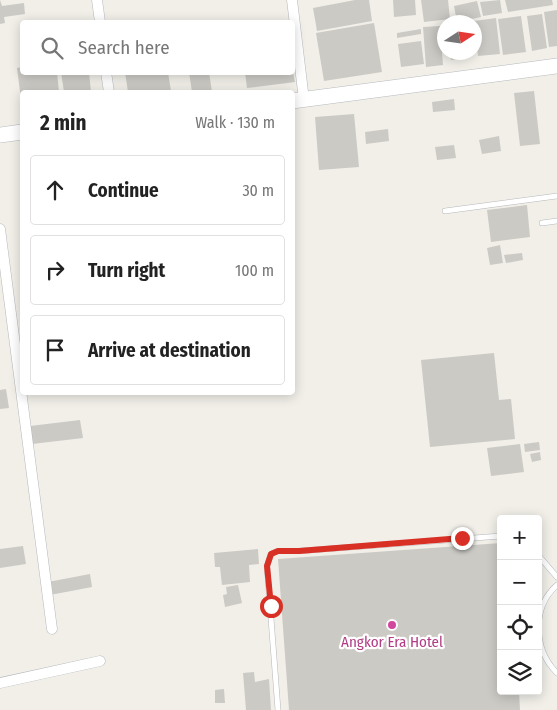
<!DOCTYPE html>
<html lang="en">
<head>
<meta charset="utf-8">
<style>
	body { margin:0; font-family:"Fira Sans Condensed",sans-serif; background:#f6f6f6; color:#222 }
	.controls { position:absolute; right:15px; bottom:15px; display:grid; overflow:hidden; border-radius:5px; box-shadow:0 2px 12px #0003 }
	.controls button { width:45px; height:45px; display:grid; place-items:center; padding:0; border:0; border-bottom:1px solid #e0e0e0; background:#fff; color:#222; font:25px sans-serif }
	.compass { position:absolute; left:437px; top:15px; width:45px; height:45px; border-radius:50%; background:#fff; box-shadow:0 2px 12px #0003; rotate:78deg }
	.stop { position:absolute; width:15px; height:15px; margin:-11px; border:4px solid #d93025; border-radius:50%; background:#fff }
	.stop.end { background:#d93025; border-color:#fff; box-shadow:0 1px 5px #0008 }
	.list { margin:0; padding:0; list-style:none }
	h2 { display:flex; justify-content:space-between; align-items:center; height:65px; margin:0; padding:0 20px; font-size:21px }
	h2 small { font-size:16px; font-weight:400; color:#767676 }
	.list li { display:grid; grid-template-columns:32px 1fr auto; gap:15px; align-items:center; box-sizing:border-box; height:70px; margin:0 10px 10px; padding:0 10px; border:1px solid #e0e0e0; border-radius:5px }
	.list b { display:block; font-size:19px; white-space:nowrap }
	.list em { font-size:16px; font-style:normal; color:#767676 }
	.icon { flex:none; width:28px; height:28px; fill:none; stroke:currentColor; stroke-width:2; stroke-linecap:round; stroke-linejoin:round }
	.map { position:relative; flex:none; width:557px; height:710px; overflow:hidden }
	.search { position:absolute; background:#fff; box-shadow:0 2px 12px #0003; left:20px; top:20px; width:275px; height:55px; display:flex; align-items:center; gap:12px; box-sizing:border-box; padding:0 18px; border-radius:5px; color:#767676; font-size:19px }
	.panel { position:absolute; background:#fff; box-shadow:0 2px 12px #0003; left:20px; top:90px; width:275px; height:305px; border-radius:5px }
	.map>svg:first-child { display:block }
</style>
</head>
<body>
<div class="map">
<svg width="557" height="710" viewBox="0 0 557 710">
	<rect width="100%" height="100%" fill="#f1efe8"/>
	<path fill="#cccac5" d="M0 0 2 6 24 3 25 14 4 17 5 23 0 24Z
		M355 0H369L372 21 317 31 313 8Z
		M393 0H415L416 15 394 17Z
		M421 0H448L450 19 424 22Z
		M500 0 502 13 483 16 480 2Z
		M505 0H552L553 5 508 12Z
		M477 1 481 17 457 22 454 6Z
		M557 10V46L549 47 544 12Z
		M542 14 547 48 532 51 527 16Z
		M521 16 526 52 503 55 498 19Z
		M496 18 500 54 478 56 474 21Z
		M374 23 382 72 324 81 316 33Z
		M440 26 443 65 426 67 423 27Z
		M421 29V34L397 38V33Z
		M421 41 424 64 401 67 398 44Z
		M450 52H469L470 57 451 60Z
		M22 67V72H57L59 92H22L21 100 17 68Z
		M61 72H89L91 92H64Z
		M125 72H168L171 91 128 92Z
		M189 72H209L212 92H192Z
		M245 72H293L295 82 247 88Z
		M534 91 540 144 520 146 514 93Z
		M454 99 455 110 433 112 432 102Z
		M354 114 359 167 319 170 315 117Z
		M388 129 389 141 366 144 365 132Z
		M499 136 501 151 482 154 479 140Z
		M454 145 456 158 437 160 435 147Z
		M527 205 530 237 491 242 487 210Z
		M500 245 503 263 490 265 487 248Z
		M522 253 523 260 506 263 504 255Z
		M494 353 499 400 511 399 515 439 430 447 421 360Z
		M6 389 9 408 0 409V390Z
		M80 420 83 438 32 444 30 426Z
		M539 442 540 450 525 452 524 444Z
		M520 444 524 472 491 476 487 448Z
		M540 452 541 460 532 462 530 454Z
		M501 543V691H519L520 710H289L278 559Z
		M23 546 26 564 0 568V549Z
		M258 549 259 564 249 565 250 582 222 585 220 567H215L214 553Z
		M90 574 92 587 50 595 48 582Z
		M238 585 242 603 225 607 223 595 227 594 226 587Z
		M254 672 255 682 269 679 271 710H246L243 673Z
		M224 689 225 703H215V690Z"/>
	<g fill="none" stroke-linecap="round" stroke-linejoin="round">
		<g stroke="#b5b8bc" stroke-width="6">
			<path id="lane" d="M445 211 557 196
				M542 223 557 221
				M538 555 557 577
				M557 585C531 608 534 650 557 673
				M278 710 267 566 271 554 278 551H299L501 536"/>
		</g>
		<g stroke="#b5b8bc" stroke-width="11">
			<path id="street" d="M97 0 100 22
				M292 0 304 100
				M106 72 109 92
				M0 229 52 629
				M0 683 100 661"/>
		</g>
		<g stroke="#b6babf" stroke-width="16">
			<path id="secondary" d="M292 101 557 66
				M0 135 22 132"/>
		</g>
		<use href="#lane" stroke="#fff" stroke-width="5"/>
		<use href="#street" stroke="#fff" stroke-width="10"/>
		<use href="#secondary" stroke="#fff" stroke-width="15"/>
	</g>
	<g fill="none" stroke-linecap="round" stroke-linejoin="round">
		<path stroke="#d93025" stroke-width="6" d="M271 606 267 566 271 554 278 551H299L462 538"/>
	</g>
	<circle fill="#d1479c" stroke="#fff" stroke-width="2" cx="392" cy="625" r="5"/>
	<g text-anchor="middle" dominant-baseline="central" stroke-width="4.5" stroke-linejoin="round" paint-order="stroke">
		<g font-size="15" fill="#b23c85" stroke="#fff">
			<text x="392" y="642">Angkor Era Hotel</text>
		</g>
	</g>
</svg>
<div class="controls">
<button>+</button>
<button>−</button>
<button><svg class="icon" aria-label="locate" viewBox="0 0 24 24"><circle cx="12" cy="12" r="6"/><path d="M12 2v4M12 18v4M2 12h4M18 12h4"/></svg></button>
<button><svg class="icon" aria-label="layers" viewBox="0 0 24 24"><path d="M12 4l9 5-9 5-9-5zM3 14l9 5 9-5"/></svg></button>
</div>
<svg class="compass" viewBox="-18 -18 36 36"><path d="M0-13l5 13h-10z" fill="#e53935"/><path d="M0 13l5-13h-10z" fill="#767676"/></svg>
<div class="stop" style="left:271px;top:606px"></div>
<div class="stop end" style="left:462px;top:538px"></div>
<div class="search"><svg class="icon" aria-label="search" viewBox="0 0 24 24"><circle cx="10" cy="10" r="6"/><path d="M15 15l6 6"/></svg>Search here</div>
<section class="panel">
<h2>2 min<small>Walk · 130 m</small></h2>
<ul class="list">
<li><svg class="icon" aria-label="ahead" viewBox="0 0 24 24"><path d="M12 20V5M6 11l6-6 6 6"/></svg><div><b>Continue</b></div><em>30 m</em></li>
<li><svg class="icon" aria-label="right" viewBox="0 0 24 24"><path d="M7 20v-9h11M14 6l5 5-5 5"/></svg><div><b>Turn right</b></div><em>100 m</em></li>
<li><svg class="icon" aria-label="arrive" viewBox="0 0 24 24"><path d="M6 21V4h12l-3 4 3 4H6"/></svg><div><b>Arrive at destination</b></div></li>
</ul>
</section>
</div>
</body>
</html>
